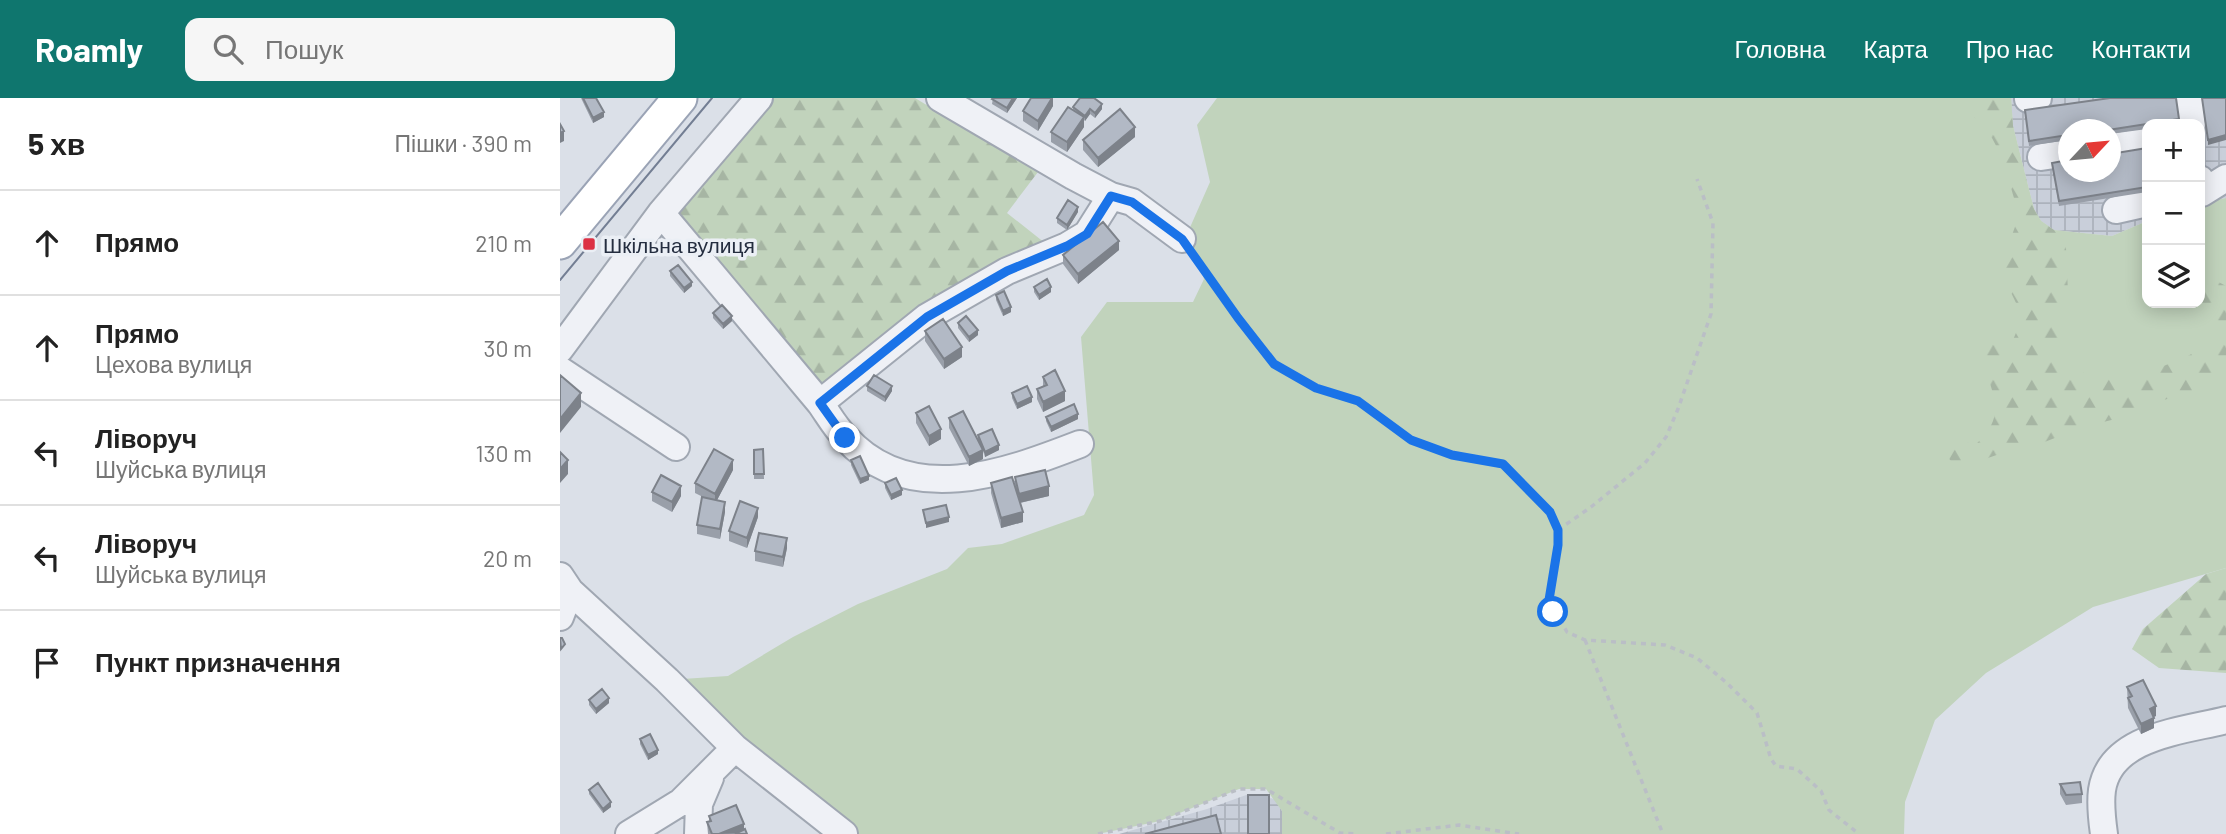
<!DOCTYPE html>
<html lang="uk">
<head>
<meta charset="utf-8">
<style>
	body { margin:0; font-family:Barlow,sans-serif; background:#f6f6f6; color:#222 }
	.controls { position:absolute; right:21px; top:21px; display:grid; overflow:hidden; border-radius:14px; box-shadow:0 4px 18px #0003 }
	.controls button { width:63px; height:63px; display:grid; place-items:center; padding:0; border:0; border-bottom:2px solid #e0e0e0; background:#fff; color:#222; font:35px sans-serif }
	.compass { position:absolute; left:1498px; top:21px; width:63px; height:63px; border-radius:50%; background:#fff; box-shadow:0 4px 18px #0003; rotate:64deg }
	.stop { position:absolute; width:21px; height:21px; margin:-16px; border:5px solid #1a73e8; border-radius:50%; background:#fff }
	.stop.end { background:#1a73e8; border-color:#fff; box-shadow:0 2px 7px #0008 }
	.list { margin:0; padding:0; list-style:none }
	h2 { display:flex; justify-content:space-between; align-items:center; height:91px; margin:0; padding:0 28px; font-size:30px }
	h2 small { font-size:23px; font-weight:400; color:#767676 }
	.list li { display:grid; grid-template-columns:46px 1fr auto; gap:21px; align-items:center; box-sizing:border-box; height:105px; padding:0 28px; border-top:2px solid #e0e0e0 }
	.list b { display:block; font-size:26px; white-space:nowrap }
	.list p { margin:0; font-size:23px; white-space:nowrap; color:#767676 }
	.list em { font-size:23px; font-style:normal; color:#767676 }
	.icon { flex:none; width:38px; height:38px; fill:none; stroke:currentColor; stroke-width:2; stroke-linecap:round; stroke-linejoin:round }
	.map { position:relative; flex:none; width:1666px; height:736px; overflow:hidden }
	header { display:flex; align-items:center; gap:42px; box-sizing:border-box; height:98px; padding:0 35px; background:#0f766e; color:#fff }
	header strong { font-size:33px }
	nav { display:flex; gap:38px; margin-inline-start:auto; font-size:24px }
	.search { width:490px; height:63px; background:#f6f6f6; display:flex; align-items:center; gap:18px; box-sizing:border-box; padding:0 24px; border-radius:14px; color:#767676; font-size:26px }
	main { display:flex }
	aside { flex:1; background:#fff }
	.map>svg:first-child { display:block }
</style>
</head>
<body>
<header>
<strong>Roamly</strong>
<div class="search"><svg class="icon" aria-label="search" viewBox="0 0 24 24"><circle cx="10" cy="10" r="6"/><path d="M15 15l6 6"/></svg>Пошук</div>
<nav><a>Головна</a><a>Карта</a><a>Про нас</a><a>Контакти</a></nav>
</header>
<main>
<aside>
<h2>5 хв<small>Пішки · 390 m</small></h2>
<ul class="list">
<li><svg class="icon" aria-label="ahead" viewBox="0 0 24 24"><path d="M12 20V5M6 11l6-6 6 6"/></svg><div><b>Прямо</b></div><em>210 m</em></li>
<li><svg class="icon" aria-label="ahead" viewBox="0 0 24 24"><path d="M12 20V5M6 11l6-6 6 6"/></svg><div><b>Прямо</b><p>Цехова вулиця</p></div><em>30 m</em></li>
<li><svg class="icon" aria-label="left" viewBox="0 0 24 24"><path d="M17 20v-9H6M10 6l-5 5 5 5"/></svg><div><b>Ліворуч</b><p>Шуйська вулиця</p></div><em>130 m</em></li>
<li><svg class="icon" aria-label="left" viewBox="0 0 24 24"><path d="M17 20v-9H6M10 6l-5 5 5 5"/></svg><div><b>Ліворуч</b><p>Шуйська вулиця</p></div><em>20 m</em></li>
<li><svg class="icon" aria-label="arrive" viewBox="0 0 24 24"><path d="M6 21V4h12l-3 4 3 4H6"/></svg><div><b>Пункт призначення</b></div></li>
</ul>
</aside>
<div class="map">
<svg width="1666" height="736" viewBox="0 0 1666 736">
	<defs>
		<pattern id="industrial-grid" width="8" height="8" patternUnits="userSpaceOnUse" patternTransform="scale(1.75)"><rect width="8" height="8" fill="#c9cfda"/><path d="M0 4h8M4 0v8" fill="none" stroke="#acb2bc"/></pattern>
		<pattern id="forest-firs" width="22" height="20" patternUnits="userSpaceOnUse" patternTransform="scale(1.75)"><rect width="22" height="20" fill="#c1d3bc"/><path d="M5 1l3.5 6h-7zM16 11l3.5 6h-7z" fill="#a6b5a3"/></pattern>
	</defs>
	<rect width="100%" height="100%" fill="#dbe0e8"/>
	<path fill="url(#industrial-grid)" fill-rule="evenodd" d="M1451 0H1666V100L1640 105V26H1587V123L1552 138 1494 132 1481 123 1474 111 1453 28ZM1508 32H1550V74H1508Z
		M689 696 715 701 722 713V736H559L647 711Z"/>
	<path fill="#c1d3bc" d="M657 0H1451L1453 28 1463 71 1474 111 1481 123 1494 132 1552 138 1587 123V205H1640V105L1666 100V470L1533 509 1426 575 1375 622 1345 704 1344 736H722V713L706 691H679L600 723 538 736H284L107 582 168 578 233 539 298 506 387 471 408 450 442 446 524 417 534 397 521 239 547 204H633L644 181 628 134 650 84 637 27Z"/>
	<path fill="url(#forest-firs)" d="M211 0H355L478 74 447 115 490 149 259 295 109 115Z
		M1398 0H1451L1453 28 1474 111 1481 123 1494 132 1506 150 1508 195 1501 222 1499 252 1504 265C1510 268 1517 273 1524 275 1561 287 1641 263 1663 230L1638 205 1640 188 1653 181 1666 188V273L1647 288 1604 302 1599 307 1588 313 1523 329 1482 345 1451 352 1399 370 1390 362 1383 349 1388 341 1395 338 1402 343 1415 347C1456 311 1422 288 1422 247L1436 238 1453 242 1460 225 1457 207 1444 180 1442 165 1456 126V107L1442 59 1432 40Z
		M1666 470V575L1599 570 1572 551 1583 531 1646 476Z"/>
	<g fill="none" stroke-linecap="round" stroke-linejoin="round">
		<g stroke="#a0a7b2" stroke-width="30">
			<path id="minor" d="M380 0 513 78 551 98 572 104 622 141
				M1629 0 1632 26
				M1468 1 1478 0
				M1550 49 1587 43
				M1481 59 1508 55
				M1640 81 1642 95 1666 80
				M1556 112 1587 105
				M101 115 260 305 367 219 447 173 507 148 527 136 551 98
				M0 251 101 115 199 0
				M0 272 116 349
				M260 305C268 316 275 329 285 339 349 411 445 375 520 346
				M0 478 10 493 107 582 175 650 284 736
				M0 519 10 493
				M69 736 121 704 175 650
				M138 736 139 706 150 680
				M1544 736C1542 722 1540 707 1542 692 1550 638 1623 633 1666 622"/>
		</g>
		<g stroke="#9aa3b5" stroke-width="37">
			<path id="major" d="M0 144 120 0"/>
		</g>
		<path stroke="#babec6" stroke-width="3.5" stroke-dasharray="5 5" stroke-linecap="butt" d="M634 156 678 221 714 266 756 290 798 303 851 342 892 357 943 366 990 413 998 432V447L989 502 1007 534 1025 542 1105 547 1137 560 1167 585 1197 615 1211 661 1216 668 1237 671 1261 693 1269 712 1299 736
			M998 432 1031 409 1085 365 1106 339 1118 311 1151 216 1153 125 1137 81
			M1025 542 1103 736
			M538 736 600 723 679 691H706L780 735 798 736
			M826 736 899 727 959 736"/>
		<use href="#minor" stroke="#eff1f6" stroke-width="26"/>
		<use href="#major" stroke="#fff" stroke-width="33"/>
		<path stroke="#737e93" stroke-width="2" d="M0 182 152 0"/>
	</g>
	<path fill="#999fa9" d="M21 0H36L44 19 33 25Z
		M433 0H457L447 15 432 6Z
		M493 0V8L478 33 463 23V13Z
		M513 9 542 11 535 20 530 16 525 23 524 22V29L507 54 491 44V34L513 12Z
		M1465 12 1619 21V26H1587V31L1550 36V32H1508V42L1469 48Z
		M575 39 538 69 523 52V42Z
		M1587 50V94L1499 108 1492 65Z
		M518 114 507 132 497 125V120Z
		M559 152 518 186 503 166V157Z
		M110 173 132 188 124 195 110 178Z
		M474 189 491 194 479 202 474 194Z
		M436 197 451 214 443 218 436 202Z
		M153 215 172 223 163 231 153 220Z
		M398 225 418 237 409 244 398 230Z
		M365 233 402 259 384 271 365 243Z
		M483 279 505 303 483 314 477 301V291L483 289Z
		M307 288 332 293 325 304 307 293Z
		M452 295 472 304 457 311 452 300Z
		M356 315 381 341 369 348 356 325Z
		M486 319 518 321 491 334 486 323Z
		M389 320 418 341V337L439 352 425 359 423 353V361L409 368 389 330Z
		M203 351 204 381H194V352Z
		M291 362 309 382 300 386 291 367Z
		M173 372 157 402 165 414 160 441 137 436V427L143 399 135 395V385Z
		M455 379 489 398 460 405 463 424 441 430 431 395V385L455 388Z
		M325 385 342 397 331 402 325 390Z
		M92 394 121 398 112 414 92 403Z
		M198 419 187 450 169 443V433Z
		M227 450 223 469 195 463V453Z
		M1567 589 1596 618 1594 619V630L1581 636 1568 610Z
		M29 602 49 605 36 616 29 607Z
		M80 641 98 656 88 662 80 646Z
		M1500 686 1522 696V705L1506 707 1500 696Z
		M29 692 51 709 43 715 29 696Z
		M149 718 184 732 187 736H148L147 724 149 723Z"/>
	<path fill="#7d828a" d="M453 0H457L447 15V10Z
		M492 0H493V8L478 33V23Z
		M542 6V11L535 20V15Z
		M530 11V16L525 23V18Z
		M44 14V19L33 25V20Z
		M524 19V29L507 54V44Z
		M575 29V39L538 69V60Z
		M4 33V43L0 45V35Z
		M1666 37V42L1648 47V42Z
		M518 109V114L507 132V127Z
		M559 143V152L518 186V176Z
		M132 184V188L124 195V190Z
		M491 189V194L479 202V197Z
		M451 209V214L443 218V213Z
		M172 218V223L163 231V226Z
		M418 232V237L409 244V239Z
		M402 249V259L384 271V261Z
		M332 288V293L325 304V299Z
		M505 293V303L483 314V304Z
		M21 295V309L0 335V321Z
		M472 299V304L457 311V306Z
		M518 316V321L491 334V329Z
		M381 331V341L369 348V338Z
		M439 347V352L425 359V354Z
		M423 352V361L409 368V359Z
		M8 362V376L0 385V371Z
		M173 362V372L155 406V396Z
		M309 378V382L300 386V381Z
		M121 388V398L112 414V404Z
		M489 388V398L459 405V396Z
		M342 392V397L331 402V397Z
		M165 404V414L160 441V431Z
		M198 410V419L187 450V440Z
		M463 414V424L441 430V420Z
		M389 419V424L366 430V425Z
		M227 440V450L223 469V459Z
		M49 600V605L36 616V611Z
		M1596 608V618L1590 620V611Z
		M1594 620V630L1581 636V626Z
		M98 652V656L88 662V657Z
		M51 704V709L43 715V711Z
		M184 726V735L159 736Z"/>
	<path fill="#b2b9c5" stroke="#7d828a" stroke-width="2" d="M23 0H36L44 14 33 20Z
		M433 0H453L447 10 432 1Z
		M471 0H492L478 23 463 13Z
		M520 0H534L542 6 535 15 530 11 525 18 513 9Z
		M1550 0H1616L1619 21 1548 32H1508V37L1469 43 1465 12Z
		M1642 0H1666V37L1648 42Z
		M508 9 524 19 507 44 491 34Z
		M560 11 575 29 538 60 523 42Z
		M0 26 4 33 0 35Z
		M1587 50V89L1499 103 1492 65 1508 62V74H1550V56Z
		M508 102 518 109 507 127 497 120Z
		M543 124 559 143 518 176 503 157Z
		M118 167 132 184 124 190 110 173Z
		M487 181 491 189 479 197 474 189Z
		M444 193 451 209 443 213 436 197Z
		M162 207 172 218 163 226 153 215Z
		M406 218 418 232 409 239 398 225Z
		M383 221 402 249 384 261 365 233Z
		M495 272 505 293 483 304 477 291 487 287 483 279Z
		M0 277 21 295 0 321Z
		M314 277 332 288 325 299 307 288Z
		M467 288 472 299 457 306 452 295Z
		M514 306 518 316 491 329 486 319Z
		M369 308 381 331 369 338 356 315Z
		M403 313 423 352 409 359 389 320Z
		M432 331 439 347 425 354 418 337Z
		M154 351 173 362 155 396 135 385Z
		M203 351 204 376H194V352Z
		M0 354 8 362 0 371Z
		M300 358 309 378 300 381 291 362Z
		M485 372 489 388 459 396 455 379Z
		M101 377 121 388 112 404 92 394Z
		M452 379 463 414 441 420 431 385Z
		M336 380 342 392 331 397 325 385Z
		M142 399 165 404 160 431 137 427Z
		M180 403 198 410 187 440 169 433Z
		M386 407 389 419 366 425 363 412Z
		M199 435 227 440 223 459 195 453Z
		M0 540H2L5 546 1 551Z
		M1583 582 1596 608 1590 611 1594 620 1581 626 1568 600 1572 598 1567 589Z
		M42 591 49 600 36 611 29 602Z
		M90 636 98 652 88 657 80 641Z
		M1520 684 1522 696 1506 697 1500 686Z
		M38 685 51 704 43 711 29 692Z
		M688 697H709V736H688Z
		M176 707 184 726 159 736H152L147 724 151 723 149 718Z
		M656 717 661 736H585Z
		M185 731 187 736H175Z"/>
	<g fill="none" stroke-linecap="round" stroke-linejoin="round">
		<path stroke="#1a73e8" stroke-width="9" d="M285 340 260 305 367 219 447 173 507 148 527 136 551 98 572 104 622 141 678 220 714 266 756 290 798 303 851 342 892 357 943 366 990 414 998 432V447L989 502 993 514"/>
	</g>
	<rect fill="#dc3144" stroke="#ebeff5" stroke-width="2.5" x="22" y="139" width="14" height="14" rx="3.5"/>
	<g text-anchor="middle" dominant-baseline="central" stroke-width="7" stroke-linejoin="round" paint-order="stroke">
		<g font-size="21" fill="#242d3f" stroke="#ebeff5" text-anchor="start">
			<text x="43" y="146">Шкільна вулиця</text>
		</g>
	</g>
</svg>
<div class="controls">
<button>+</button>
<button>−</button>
<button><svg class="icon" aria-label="layers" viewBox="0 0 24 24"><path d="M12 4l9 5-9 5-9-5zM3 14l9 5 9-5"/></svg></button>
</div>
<svg class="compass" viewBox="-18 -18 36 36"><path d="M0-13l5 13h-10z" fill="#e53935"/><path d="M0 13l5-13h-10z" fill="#767676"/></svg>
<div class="stop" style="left:993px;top:514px"></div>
<div class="stop end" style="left:285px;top:340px"></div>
</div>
</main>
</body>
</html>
